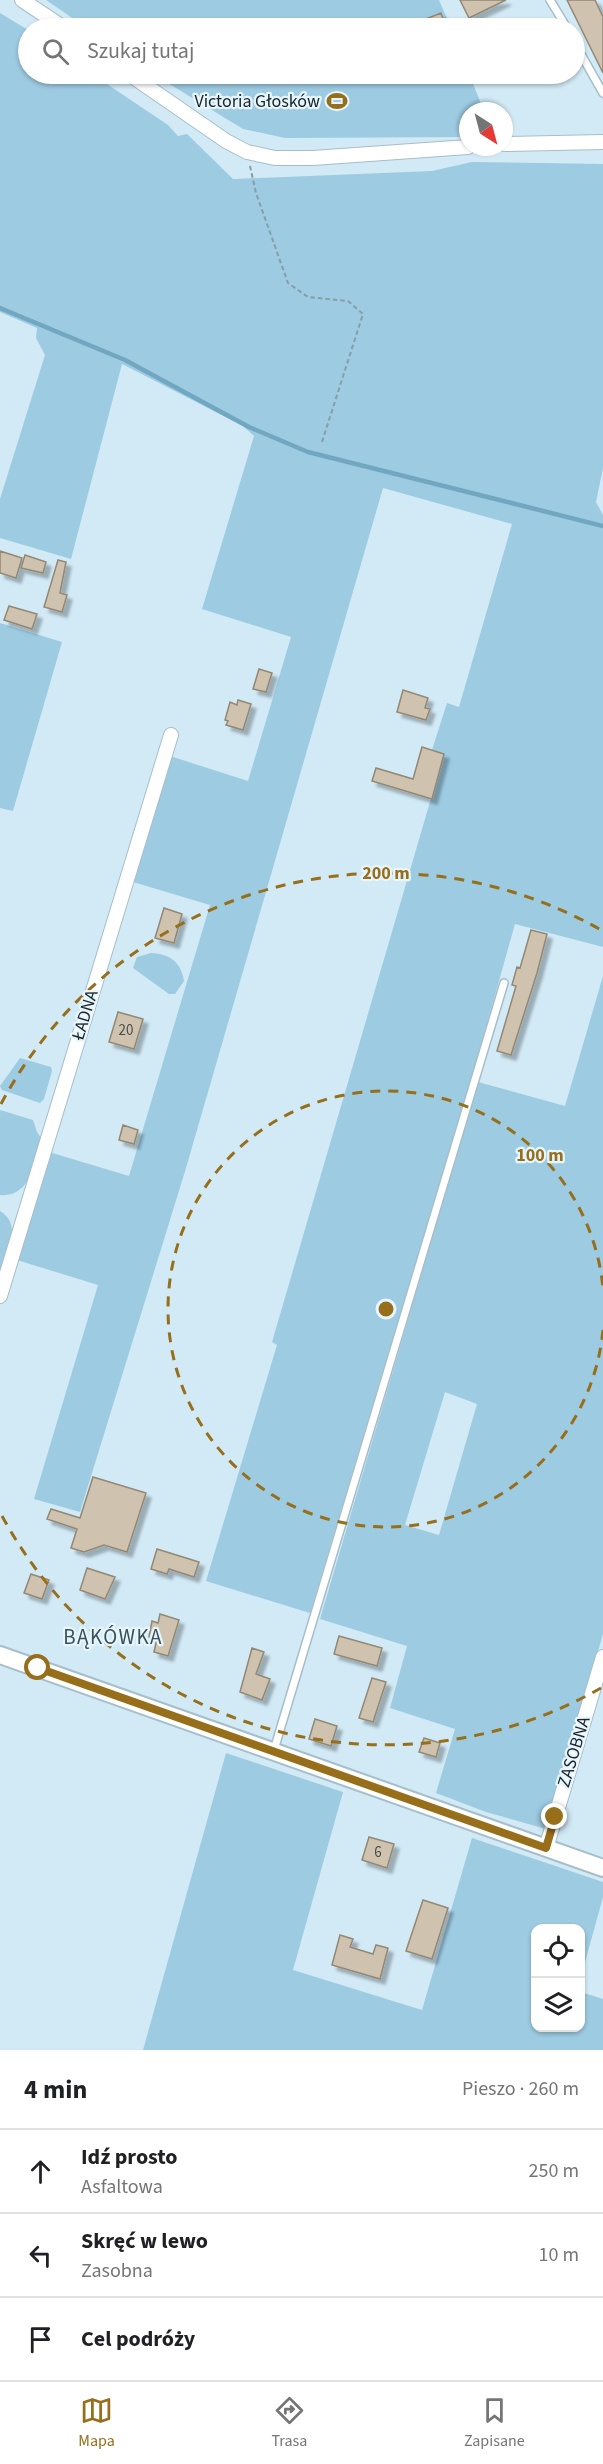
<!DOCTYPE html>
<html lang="pl">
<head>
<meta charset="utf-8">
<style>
	body { margin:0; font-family:"Source Sans 3",sans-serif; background:#f2f2f2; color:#202124 }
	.controls { position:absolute; right:18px; bottom:18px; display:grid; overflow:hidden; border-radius:12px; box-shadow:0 2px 4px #0004 }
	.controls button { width:54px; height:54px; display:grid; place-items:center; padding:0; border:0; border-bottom:2px solid #e0e0e0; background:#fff; color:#202124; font:30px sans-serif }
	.compass { position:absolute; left:459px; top:102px; width:54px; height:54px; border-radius:50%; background:#fff; box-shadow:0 2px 4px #0004; rotate:144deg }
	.stop { position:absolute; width:18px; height:18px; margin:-14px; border:4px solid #976e1a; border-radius:50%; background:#fff }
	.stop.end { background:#976e1a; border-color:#fff; box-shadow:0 2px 6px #0008 }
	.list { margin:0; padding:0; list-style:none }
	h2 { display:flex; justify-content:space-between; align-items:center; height:78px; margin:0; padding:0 24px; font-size:26px }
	h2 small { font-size:20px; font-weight:400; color:#757577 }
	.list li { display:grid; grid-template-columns:39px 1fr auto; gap:18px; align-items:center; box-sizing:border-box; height:84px; padding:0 24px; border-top:2px solid #e0e0e0 }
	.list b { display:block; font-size:22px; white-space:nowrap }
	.list p { margin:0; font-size:20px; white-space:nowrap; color:#757577 }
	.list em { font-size:20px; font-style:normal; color:#757577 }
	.icon { flex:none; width:33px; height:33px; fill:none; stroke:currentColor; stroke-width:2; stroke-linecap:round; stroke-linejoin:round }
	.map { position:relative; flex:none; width:603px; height:2050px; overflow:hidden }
	.search { position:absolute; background:#fff; box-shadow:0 2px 4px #0004; left:18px; right:18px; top:18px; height:66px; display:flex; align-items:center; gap:15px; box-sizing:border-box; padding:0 21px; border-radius:33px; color:#757577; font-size:22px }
	.sheet { height:330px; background:#fff }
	nav { display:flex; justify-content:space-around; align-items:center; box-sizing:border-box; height:84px; border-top:2px solid #e0e0e0; background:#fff; font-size:16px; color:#757577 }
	nav a { display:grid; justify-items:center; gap:3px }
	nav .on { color:#976e1a }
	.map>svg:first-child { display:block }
</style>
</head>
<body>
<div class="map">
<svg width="603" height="2050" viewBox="0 0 603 2050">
	<defs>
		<filter id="shadow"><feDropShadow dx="5" dy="5" stdDeviation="1.5" flood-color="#0004"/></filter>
	</defs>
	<rect width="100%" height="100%" fill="#d2eaf6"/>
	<path fill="#9dcbe2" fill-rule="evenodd" d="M46 0H439L451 28H87Z
		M0 13 28 30V74H92L168 125 178 136 187 134 233 179 432 171 472 162 603 164V468L596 502 603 515V947L515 924 478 1055 310 1613 206 1581 277 1345 272 1342 444 754 432 750 447 703 459 707 512 524 383 488 186 1168 80 1512 34 1499 98 1285 17 1260 49 1152 129 1176 210 905 133 882 170 756 248 781 291 637 202 609 254 436 243 426 122 364 71 559 0 538V499L45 355 36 338 37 328 0 312Z
		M153 74H469L484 111H468V137L285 138 243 129Z
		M0 623 62 642 13 811 0 808Z
		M151 953C170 954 181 962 184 981L175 994H169L133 968 137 957Z
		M603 976V1634L546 1829 486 1812 436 1793 455 1729 390 1708 407 1646 320 1619 478 1082 565 1106ZM445 1392 477 1404 439 1535 405 1525Z
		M20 1058 51 1067 52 1071 44 1099 40 1103 2 1090 0 1086Z
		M0 1110 33 1120 37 1132 43 1141C37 1162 29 1198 0 1195Z
		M0 1211C24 1225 6 1256 0 1276Z
		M226 1753 343 1792 293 1970 422 2010 472 1838 603 1882V1897L581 1977 580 1928H536V2028H580L581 1992 603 1999V2050H143Z"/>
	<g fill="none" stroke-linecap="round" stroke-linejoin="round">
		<path stroke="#71a7c1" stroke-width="4.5" d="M0 308 125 360 249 427 308 452 603 526"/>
	</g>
	<path fill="#cfc3af" stroke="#938875" stroke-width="1.5" filter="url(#shadow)" d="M460 0H506L469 18Z
		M567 0H595L603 17V73Z
		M441 13 446 28H430L426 19Z
		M0 551 22 558 16 578 0 573Z
		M25 555 46 562 43 573 21 568Z
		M58 560 66 562 60 593 67 595 62 612 44 607Z
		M9 606 37 614 32 629 4 620Z
		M259 669 272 673 266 692 253 689Z
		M403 690 428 698 425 708 430 709 426 720 397 712Z
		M238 700 251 704 243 730 226 725 228 721 225 720 230 702 237 705Z
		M422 747 444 754 432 799 372 781 376 768 413 779Z
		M164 908 182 914 174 943 155 938Z
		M531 930 547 934 537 973 511 1055 497 1051 516 986 512 985 517 967 520 968Z
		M118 1012 143 1019 134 1049 109 1042Z
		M123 1125 138 1130 134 1144 119 1140Z
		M93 1477 146 1493 127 1552 104 1545 84 1552 71 1548 77 1529 47 1519 51 1509 80 1518Z
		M157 1549 199 1562 194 1577 169 1569 167 1574 151 1569Z
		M87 1568 115 1577 105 1599 80 1590Z
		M31 1574 49 1580 42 1599 24 1593Z
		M160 1614 179 1620 168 1656 154 1652 157 1639 149 1637 152 1621 158 1623Z
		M339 1636 382 1648 377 1666 334 1654Z
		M252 1648 264 1652 256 1674 270 1679 262 1700 240 1692Z
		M372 1678 386 1682 373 1722 359 1718Z
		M315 1719 337 1726 331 1746 309 1739Z
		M424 1738 440 1743 436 1757 419 1752Z
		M369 1837 394 1844 387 1868 362 1860Z
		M423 1900 448 1908 432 1959 406 1951Z
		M340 1935 353 1939 350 1947 373 1954 376 1945 388 1948 380 1979 332 1965Z"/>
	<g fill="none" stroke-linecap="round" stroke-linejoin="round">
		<g stroke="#a6bec9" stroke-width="10">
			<path id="service" d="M550 0 567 28
				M574 42 603 93
				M274 1750 504 983"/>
		</g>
		<g stroke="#a6bec9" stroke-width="16">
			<path id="minor" d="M22 0 64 28
				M129 74 226 141 247 152 275 158H313L468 147
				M504 144 603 142
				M0 1296 171 735
				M546 1848 603 1657"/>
		</g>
		<g stroke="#a6bec9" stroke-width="20">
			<path id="tertiary" d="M0 1655 603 1868"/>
		</g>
		<path stroke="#8a9ca5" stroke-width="2" stroke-dasharray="4.5 3" stroke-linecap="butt" d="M250 166 256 193 288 283 308 297 348 301 363 314 322 442"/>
		<use href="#service" stroke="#fff" stroke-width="7"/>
		<use href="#minor" stroke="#fff" stroke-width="14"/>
		<use href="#tertiary" stroke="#fff" stroke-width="16"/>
	</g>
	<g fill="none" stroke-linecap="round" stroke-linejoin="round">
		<path stroke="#976e1a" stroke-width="8" d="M38 1668 546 1848 555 1817"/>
	</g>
	<g fill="none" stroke="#976e1a" stroke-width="3" stroke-dasharray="10 8">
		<path d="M603 1330A218 218 0 1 1 603 1288"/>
		<path d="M601 1688A436 436 0 0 1 1 1514M1 1104A436 436 0 0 1 601 930"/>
	</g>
	<defs>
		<g id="stadium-bare" transform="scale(1.62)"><path d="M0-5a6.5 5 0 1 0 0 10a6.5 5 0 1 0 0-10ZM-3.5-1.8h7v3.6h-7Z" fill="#976e1a" stroke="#e7f6fd" stroke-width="2.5" paint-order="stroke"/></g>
	</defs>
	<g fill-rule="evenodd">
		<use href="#stadium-bare" x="337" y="101"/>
	</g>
	<g text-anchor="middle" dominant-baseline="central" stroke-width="4.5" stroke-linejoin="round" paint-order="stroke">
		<g font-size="15" fill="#484c4a">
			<text x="126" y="1030">20</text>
			<text x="378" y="1852">6</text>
		</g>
		<g font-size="18" fill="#1b2429" stroke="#e7f6fd" text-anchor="end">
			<text x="320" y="101">Victoria Głosków</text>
		</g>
		<g font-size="18" fill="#1b2429" stroke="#e7f6fd">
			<text transform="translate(85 1015) rotate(-73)">ŁADNA</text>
			<text transform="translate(574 1752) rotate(-73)">ZASOBNA</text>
		</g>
		<g font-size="21" letter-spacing="1.5" fill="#3b505a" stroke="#e7f6fd">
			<text x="113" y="1637">BĄKÓWKA</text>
		</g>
	</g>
	<circle cx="386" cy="1309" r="9" fill="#976e1a" stroke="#e7f6fd" stroke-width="3"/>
	<g font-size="18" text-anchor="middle" font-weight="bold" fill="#976e1a" stroke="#e7f6fd" stroke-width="4.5" stroke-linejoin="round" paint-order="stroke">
		<text x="386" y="879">200 m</text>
		<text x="540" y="1161">100 m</text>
	</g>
</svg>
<div class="controls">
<button><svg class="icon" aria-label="locate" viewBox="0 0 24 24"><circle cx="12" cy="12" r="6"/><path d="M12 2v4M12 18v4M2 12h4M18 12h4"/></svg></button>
<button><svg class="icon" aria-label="layers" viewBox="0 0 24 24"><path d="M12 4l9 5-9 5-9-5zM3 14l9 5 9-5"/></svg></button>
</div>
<svg class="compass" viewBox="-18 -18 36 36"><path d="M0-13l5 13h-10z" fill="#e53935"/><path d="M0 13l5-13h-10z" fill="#757577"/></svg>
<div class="stop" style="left:38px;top:1668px"></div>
<div class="stop end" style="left:555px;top:1817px"></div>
<div class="search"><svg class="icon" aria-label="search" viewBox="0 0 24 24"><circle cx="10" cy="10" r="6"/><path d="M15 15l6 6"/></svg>Szukaj tutaj</div>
</div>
<section class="sheet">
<h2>4 min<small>Pieszo · 260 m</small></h2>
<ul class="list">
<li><svg class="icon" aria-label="ahead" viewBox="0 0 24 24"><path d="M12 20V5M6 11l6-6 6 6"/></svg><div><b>Idź prosto</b><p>Asfaltowa</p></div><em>250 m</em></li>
<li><svg class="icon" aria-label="left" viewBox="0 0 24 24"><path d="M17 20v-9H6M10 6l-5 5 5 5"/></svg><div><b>Skręć w lewo</b><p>Zasobna</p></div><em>10 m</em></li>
<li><svg class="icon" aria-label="arrive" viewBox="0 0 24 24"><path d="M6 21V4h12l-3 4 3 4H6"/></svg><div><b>Cel podróży</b></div></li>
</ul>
</section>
<nav>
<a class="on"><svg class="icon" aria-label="map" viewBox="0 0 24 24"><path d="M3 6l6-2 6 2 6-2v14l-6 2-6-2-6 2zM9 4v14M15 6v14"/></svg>Mapa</a>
<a><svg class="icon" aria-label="directions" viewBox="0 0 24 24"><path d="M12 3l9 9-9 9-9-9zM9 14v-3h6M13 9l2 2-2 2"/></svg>Trasa</a>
<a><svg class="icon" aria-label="saved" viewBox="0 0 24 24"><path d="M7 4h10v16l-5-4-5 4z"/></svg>Zapisane</a>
</nav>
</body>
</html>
